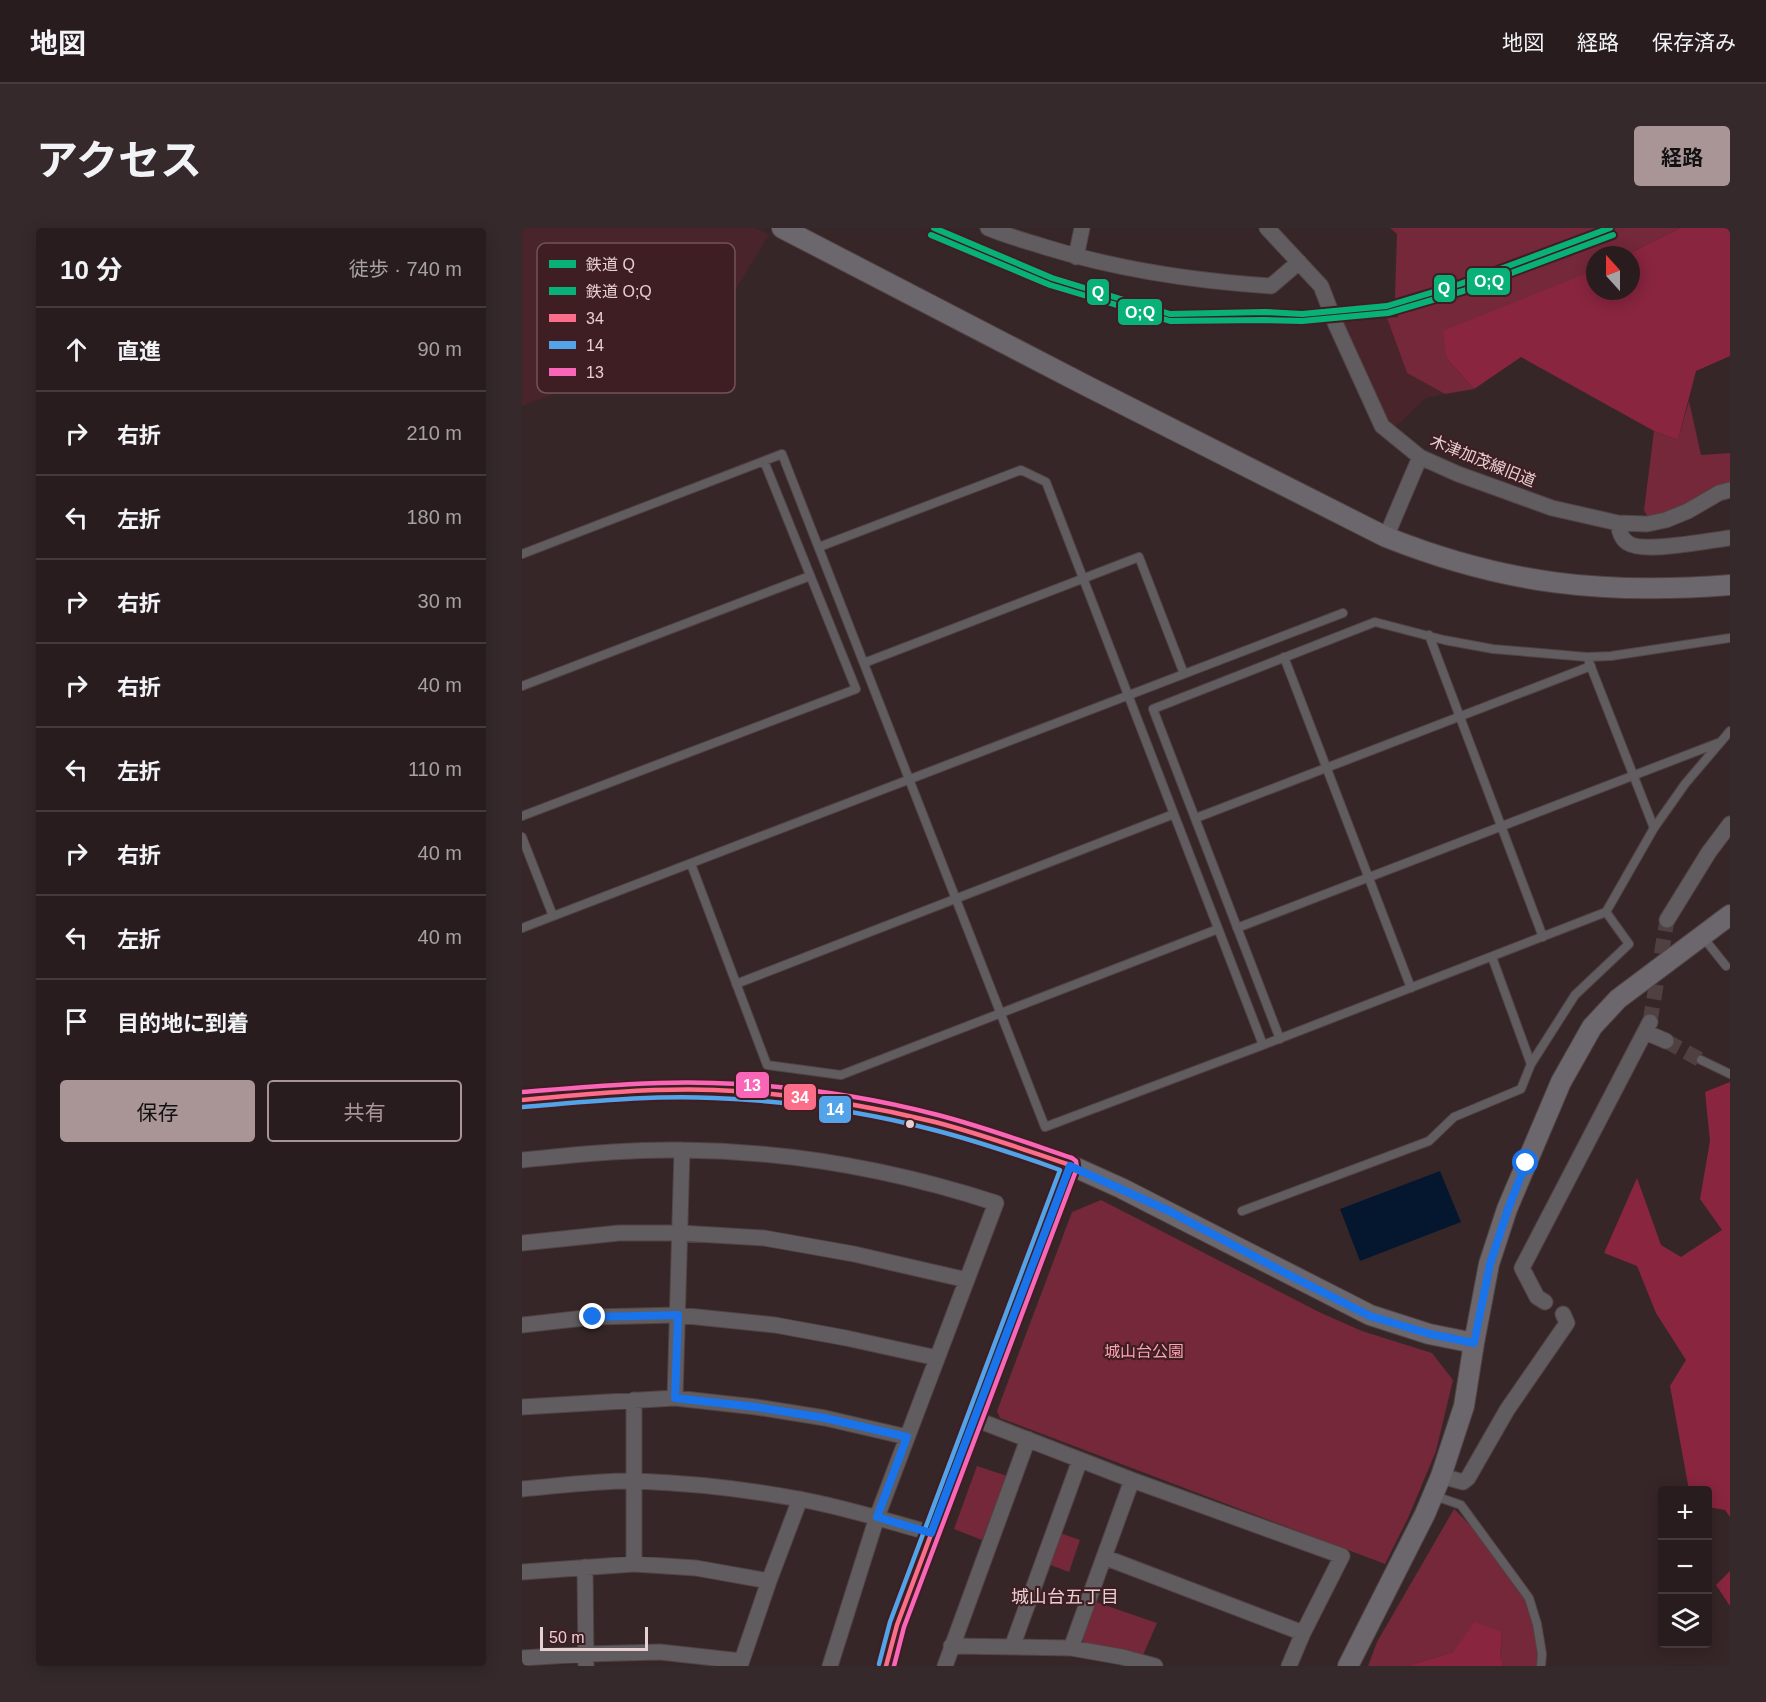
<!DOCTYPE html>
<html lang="ja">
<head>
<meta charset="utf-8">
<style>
	body { margin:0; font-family:Helvetica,"Noto Sans JP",sans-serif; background:#35292b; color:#f1f3f6 }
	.controls { position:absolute; right:18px; bottom:18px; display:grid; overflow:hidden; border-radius:6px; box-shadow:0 3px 15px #0003 }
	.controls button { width:54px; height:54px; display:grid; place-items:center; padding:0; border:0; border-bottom:2px solid #453a3c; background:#291c1e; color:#f1f3f6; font:30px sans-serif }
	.compass { position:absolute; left:1064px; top:18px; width:54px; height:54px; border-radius:50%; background:#291c1e; box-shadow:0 3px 15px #0003; rotate:339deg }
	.scale { position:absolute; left:18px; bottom:15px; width:108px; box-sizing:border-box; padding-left:6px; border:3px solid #e7d0d2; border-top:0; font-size:16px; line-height:21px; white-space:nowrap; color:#e7d0d2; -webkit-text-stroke:4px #3f1e23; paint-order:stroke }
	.stop { position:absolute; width:18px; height:18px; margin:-14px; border:4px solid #1a73e8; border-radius:50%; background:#fff }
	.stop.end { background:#1a73e8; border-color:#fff; box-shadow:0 2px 6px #0008 }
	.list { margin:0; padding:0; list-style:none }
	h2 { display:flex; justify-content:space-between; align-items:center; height:78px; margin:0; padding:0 24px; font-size:26px }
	h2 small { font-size:20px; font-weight:400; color:#a5a1a4 }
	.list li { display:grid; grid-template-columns:39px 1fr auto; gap:18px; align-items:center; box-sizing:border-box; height:84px; padding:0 24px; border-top:2px solid #453a3c }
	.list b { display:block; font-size:22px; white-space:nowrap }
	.list em { font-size:20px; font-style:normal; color:#a5a1a4 }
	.actions { display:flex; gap:12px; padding:18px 24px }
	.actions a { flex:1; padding:14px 0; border:2px solid #a99496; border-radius:6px; text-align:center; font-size:21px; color:#a99496 }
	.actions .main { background:#a99496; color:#111 }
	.icon { flex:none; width:33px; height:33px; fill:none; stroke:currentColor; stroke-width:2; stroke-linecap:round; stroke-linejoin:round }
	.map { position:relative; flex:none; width:1208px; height:1438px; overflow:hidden; border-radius:6px }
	header { display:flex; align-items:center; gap:36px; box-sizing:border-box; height:84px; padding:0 30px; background:#291c1e; border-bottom:2px solid #453a3c }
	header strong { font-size:28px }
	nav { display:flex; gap:33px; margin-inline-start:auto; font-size:21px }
	.intro { display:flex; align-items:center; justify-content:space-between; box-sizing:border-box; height:144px; padding:0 36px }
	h1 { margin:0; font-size:42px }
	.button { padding:15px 27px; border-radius:6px; background:#a99496; color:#111; font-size:21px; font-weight:700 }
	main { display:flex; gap:36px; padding:0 36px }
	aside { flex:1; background:#291c1e; border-radius:6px; box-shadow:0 3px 15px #0003 }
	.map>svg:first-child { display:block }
</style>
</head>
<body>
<header>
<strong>地図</strong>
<nav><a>地図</a><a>経路</a><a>保存済み</a></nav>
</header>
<div class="intro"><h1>アクセス</h1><a class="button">経路</a></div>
<main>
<aside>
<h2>10 分<small>徒歩 · 740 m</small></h2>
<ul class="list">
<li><svg class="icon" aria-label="ahead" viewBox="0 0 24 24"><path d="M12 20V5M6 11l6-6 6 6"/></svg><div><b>直進</b></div><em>90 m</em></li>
<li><svg class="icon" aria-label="right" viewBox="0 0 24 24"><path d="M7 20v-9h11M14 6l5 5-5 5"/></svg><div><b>右折</b></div><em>210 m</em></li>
<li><svg class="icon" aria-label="left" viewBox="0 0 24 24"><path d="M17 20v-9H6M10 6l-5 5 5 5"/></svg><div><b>左折</b></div><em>180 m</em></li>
<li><svg class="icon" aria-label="right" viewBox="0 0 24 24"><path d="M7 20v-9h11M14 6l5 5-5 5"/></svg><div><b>右折</b></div><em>30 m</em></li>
<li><svg class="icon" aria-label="right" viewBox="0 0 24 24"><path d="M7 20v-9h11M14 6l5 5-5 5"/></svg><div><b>右折</b></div><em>40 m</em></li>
<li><svg class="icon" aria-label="left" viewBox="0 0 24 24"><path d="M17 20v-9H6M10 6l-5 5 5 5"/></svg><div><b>左折</b></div><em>110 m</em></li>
<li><svg class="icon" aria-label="right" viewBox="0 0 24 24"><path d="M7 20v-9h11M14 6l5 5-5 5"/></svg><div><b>右折</b></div><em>40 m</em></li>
<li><svg class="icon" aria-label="left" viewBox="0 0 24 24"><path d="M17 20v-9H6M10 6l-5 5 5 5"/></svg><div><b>左折</b></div><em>40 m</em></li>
<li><svg class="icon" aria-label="arrive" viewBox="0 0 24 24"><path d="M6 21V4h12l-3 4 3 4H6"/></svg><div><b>目的地に到着</b></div></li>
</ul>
<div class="actions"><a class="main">保存</a><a>共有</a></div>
</aside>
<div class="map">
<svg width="1208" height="1438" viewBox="0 0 1208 1438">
	<rect width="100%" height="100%" fill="#372628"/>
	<path fill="#4a242b" d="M0 0H234L247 7 186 106 0 178Z
		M865 90 885 145 923 166 904 170 872 200 864 193 820 94Z"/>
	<path fill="#742839" d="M868 0H1158L1104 27H1073V42L925 131 952 161 923 166 885 145 865 90 876 89 873 68 875 6Z
		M1167 173 1179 227 1208 225V257L1138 288H1125L1122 282 1132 203 1156 212Z
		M579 972 799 1085 840 1103 910 1125 931 1152 914 1223 886 1290 863 1336 478 1190 475 1183 550 984Z
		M455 1238 485 1248 460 1312 432 1301Z
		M932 1281 956 1305 1005 1373 1015 1412 1016 1438H982L978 1428 980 1404 931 1424 885 1438H846L855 1414Z
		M538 1305 558 1312 547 1344 526 1336Z
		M571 1373 635 1395 621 1427 563 1416 558 1408Z"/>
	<path fill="#89253f" d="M1158 0H1208V128L1174 143 1156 212 1132 203 999 129 952 161 925 131 921 103 1073 42V63H1109V27H1104Z
		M1208 854V1289L1203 1282 1186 1279V1262H1167L1148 1158 1164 1132 1134 1085 1115 1038 1082 1025 1115 950 1139 1017 1159 1029 1200 1002 1178 971 1188 913 1183 864Z
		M1208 1343V1378L1194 1357Z
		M953 1394 980 1404 978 1428 982 1438H885L931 1424Z"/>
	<path fill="#05172e" d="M918 943 939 994 838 1033 818 981Z"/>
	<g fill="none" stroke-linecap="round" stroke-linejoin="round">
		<path stroke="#514042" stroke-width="15" stroke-dasharray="15 8" stroke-linecap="butt" d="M1128 794 1145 692
			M1144 813 1179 832"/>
		<g stroke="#514344" stroke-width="10">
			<path id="lane" d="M297 319 499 242 524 254 741 817
				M0 326 260 226 523 899 741 817 1084 684 1132 600 1163 556 1208 503
				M907 407 1021 709
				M762 429 889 760
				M1067 434 1132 600
				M342 435 617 329 662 446
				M0 458 288 348
				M0 588 334 461 242 233
				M674 590 1069 438
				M0 609 31 688
				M169 636 245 837 319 847 696 701
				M0 700 821 385
				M715 700 1196 515
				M1180 708 1204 738
				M970 729 1009 836 1053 767 1107 716 1084 684
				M214 756 652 586
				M758 811 631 481 853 394 922 412 971 421 1065 429 1089 428 1208 410
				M1179 832 1208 846
				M720 983 907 913 932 889 999 861 1009 836
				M913 1268 939 1277 1007 1370 1015 1396 1020 1426 1019 1438"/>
		</g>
		<g stroke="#514344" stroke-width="17">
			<path id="street" d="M466 0C485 8 504 13 523 19 597 42 672 53 749 58L777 34
				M745 0 799 58 814 97 860 198 898 229 936 246 1030 280 1096 295 1125 296 1144 292 1166 283 1197 265 1208 262
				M554 29 560 0
				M1096 295C1097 303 1099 311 1106 315 1121 326 1188 312 1208 310
				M864 309 898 229
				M1145 692 1187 624 1208 596
				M1123 804 1144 813
				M0 932C53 927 106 921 160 922 267 923 373 942 474 975L355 1289 308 1438
				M0 1015 97 1005H158L242 1010 332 1026 445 1052
				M1023 1074 1015 1069 1000 1040 1128 794
				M0 1097 71 1089 156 1087 253 1097 324 1110 415 1130
				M153 1170 160 922
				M112 1172V1336
				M0 1179 153 1170 234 1179 303 1190 385 1209
				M453 1191 610 1252 820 1328 781 1405 767 1438
				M919 1248 941 1254 946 1250 985 1182 1045 1095 1041 1086
				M0 1261C37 1258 76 1252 114 1253 168 1255 223 1261 277 1271 322 1279 365 1293 409 1305
				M582 1329 781 1405
				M63 1339 64 1438
				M0 1344 112 1336 174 1340 247 1353
				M429 1418 549 1420 600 1429 633 1438
				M490 1419 558 1232
				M549 1420 610 1252
				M0 1430 64 1426 138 1424 219 1433
				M218 1438 247 1353 278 1271
				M423 1438 506 1211"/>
		</g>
		<g stroke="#514344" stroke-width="22">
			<path id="secondary" d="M260 0 563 157 864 309C982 356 1081 367 1208 357
				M0 872 101 863 190 862 253 866 354 881 413 894 472 911 548 937 599 960 848 1087 907 1106 952 1115
				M364 1438 375 1397 409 1305 453 1191 505 1048 548 937
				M826 1438 903 1286 919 1248 942 1178 952 1115 967 1036 985 981 1039 854 1070 799 1096 771 1208 687"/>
		</g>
		<use href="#lane" stroke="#605c5f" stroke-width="8"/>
		<use href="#street" stroke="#605c5f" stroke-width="15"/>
		<use href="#secondary" stroke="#6c676c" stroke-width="20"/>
		<g stroke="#3f1e23" stroke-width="9">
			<path id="bus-1" d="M0 872C64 866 128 860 192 862 266 865 341 876 413 894 459 906 503 922 548 937
				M364 1438 375 1397 548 937"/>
		</g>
		<g stroke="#3f1e23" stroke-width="9">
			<path id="bus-2" d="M1 879C64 874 128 867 192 870 265 873 341 883 412 902 455 913 496 927 538 942L368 1394 357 1436"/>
		</g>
		<g stroke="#3f1e23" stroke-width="9">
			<path id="bus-3" d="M0 864C64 859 127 853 191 855 266 857 343 868 416 887 462 899 506 915 550 930L554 933 555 940 382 1399 372 1438"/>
		</g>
		<use href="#bus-1" stroke="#fb6d88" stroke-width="4.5"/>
		<use href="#bus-2" stroke="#53a3e8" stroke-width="4.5"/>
		<use href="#bus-3" stroke="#fa66b7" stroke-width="4.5"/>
		<g stroke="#3f1e23" stroke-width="10">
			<path id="rail-1" d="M412 0 530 50 648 86 743 84 780 86 865 78 938 56 1088 0"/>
		</g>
		<g stroke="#3f1e23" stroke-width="10">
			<path id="rail-2" d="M409 7 528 57 648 93 743 92 780 93 866 85 941 63 1091 7"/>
		</g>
		<use href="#rail-1" stroke="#08b178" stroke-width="6"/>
		<use href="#rail-2" stroke="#08b178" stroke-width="6"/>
	</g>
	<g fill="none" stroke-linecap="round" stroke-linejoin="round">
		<path stroke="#1a73e8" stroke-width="8" d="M71 1089 156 1087 153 1170 234 1179 303 1190 385 1209 355 1289 409 1305C456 1183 501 1060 548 938L647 983 769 1048 848 1088 908 1106 952 1115 968 1036 986 981 1004 935"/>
	</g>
	<circle fill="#e7d0d2" stroke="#3f1e23" stroke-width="2" cx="388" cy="896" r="5"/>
	<g text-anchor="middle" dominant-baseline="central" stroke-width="4.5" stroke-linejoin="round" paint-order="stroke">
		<g font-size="16" fill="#e7d0d2" stroke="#3f1e23">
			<text transform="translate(961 233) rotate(22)">木津加茂線旧道</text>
		</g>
		<g font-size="16" fill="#fca3b0" stroke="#3f1e23">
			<text x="622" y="1123">城山台公園</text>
		</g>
		<g font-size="18" fill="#e7d0d2" stroke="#3f1e23">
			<text x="543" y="1369">城山台五丁目</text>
		</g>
	</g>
	<rect x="15" y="15" width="198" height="150" rx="9" fill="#3f1e23" stroke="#715358" stroke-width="1.5"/>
	<rect x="27" y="32" width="27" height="8" fill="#08b178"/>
	<rect x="27" y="59" width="27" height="8" fill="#08b178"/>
	<rect x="27" y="86" width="27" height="8" fill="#fb6d88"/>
	<rect x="27" y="113" width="27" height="8" fill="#53a3e8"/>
	<rect x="27" y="140" width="27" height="8" fill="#fa66b7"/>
	<g font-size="16" fill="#e7d0d2">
		<text x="64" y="42">鉄道 Q</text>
		<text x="64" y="69">鉄道 O;Q</text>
		<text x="64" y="96">34</text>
		<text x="64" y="123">14</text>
		<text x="64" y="150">13</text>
	</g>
	<g stroke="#3f1e23" stroke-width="2">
		<rect x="944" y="39" width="45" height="29" rx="6" fill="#08b178"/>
		<rect x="911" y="46" width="23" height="29" rx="6" fill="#08b178"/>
		<rect x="564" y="50" width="24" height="28" rx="6" fill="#08b178"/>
		<rect x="595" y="70" width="46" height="28" rx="6" fill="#08b178"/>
		<rect x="213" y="843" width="35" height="28" rx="6" fill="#fa66b7"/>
		<rect x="261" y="855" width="34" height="28" rx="6" fill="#fb6d88"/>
		<rect x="296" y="867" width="34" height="29" rx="6" fill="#53a3e8"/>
	</g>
	<g font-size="16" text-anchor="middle" font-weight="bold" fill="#fff">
		<text x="967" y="59">O;Q</text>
		<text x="922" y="66">Q</text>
		<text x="576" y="70">Q</text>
		<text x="618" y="90">O;Q</text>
		<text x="230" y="863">13</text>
		<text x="278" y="875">34</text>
		<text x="313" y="887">14</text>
	</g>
</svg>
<div class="controls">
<button>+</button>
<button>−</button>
<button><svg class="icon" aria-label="layers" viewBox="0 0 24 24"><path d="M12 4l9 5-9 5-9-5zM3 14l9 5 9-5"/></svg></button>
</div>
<svg class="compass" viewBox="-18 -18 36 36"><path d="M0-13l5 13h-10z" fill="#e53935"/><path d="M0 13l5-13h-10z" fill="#a5a1a4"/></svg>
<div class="scale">50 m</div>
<div class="stop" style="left:1004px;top:935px"></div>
<div class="stop end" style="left:71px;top:1089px"></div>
</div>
</main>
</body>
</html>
